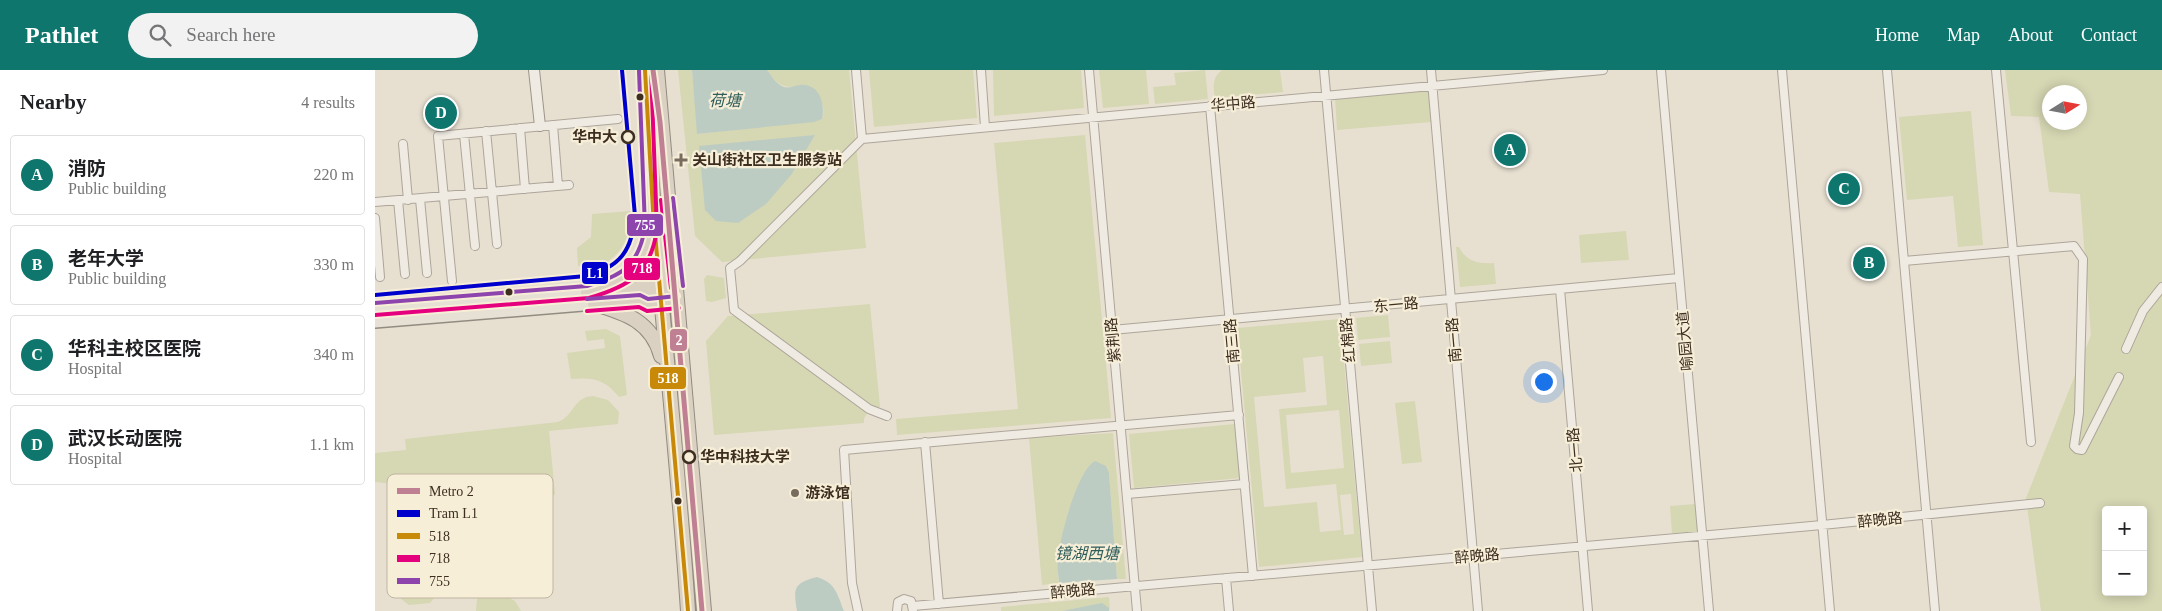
<!DOCTYPE html>
<html lang="en">
<head>
<meta charset="utf-8">
<style>
	body { margin:0; font-family:"Times New Roman","Noto Sans SC",serif; background:#f2f2f2; color:#202124 }
	.controls { position:absolute; right:15px; bottom:15px; display:grid; overflow:hidden; border-radius:5px; box-shadow:0 2px 12px #0003 }
	.controls button { width:45px; height:45px; display:grid; place-items:center; padding:0; border:0; border-bottom:1px solid #e0e0e0; background:#fff; color:#202124; font:25px sans-serif }
	.compass { position:absolute; left:1667px; top:15px; width:45px; height:45px; border-radius:50%; background:#fff; box-shadow:0 2px 12px #0003; rotate:79deg }
	.you { position:absolute; left:1168px; top:311px; width:18px; height:18px; margin:-12px; border:4px solid #fff; border-radius:50%; background:#1a73e8; box-shadow:0 0 0 8px #1a73e833 }
	.badge { display:grid; place-items:center; width:32px; height:32px; border-radius:50%; background:#0f766e; color:#fff; font-size:16px; font-weight:700 }
	.pin { position:absolute; translate:-50% -50%; border:2px solid #fff; box-shadow:0 1px 5px #0006 }
	.list { margin:0; padding:0; list-style:none }
	h2 { display:flex; justify-content:space-between; align-items:center; height:65px; margin:0; padding:0 20px; font-size:21px }
	h2 small { font-size:16px; font-weight:400; color:#757577 }
	.list li { display:grid; grid-template-columns:32px 1fr auto; gap:15px; align-items:center; box-sizing:border-box; height:80px; margin:0 10px 10px; padding:0 10px; border:1px solid #e0e0e0; border-radius:5px }
	.list b { display:block; font-size:19px; white-space:nowrap }
	.list p { margin:0; font-size:16px; white-space:nowrap; color:#757577 }
	.list em { font-size:16px; font-style:normal; color:#757577 }
	.icon { flex:none; width:28px; height:28px; fill:none; stroke:currentColor; stroke-width:2; stroke-linecap:round; stroke-linejoin:round }
	.map { position:relative; flex:none; width:1787px; height:541px; overflow:hidden }
	header { display:flex; align-items:center; gap:30px; box-sizing:border-box; height:70px; padding:0 25px; background:#0f766e; color:#fff }
	header strong { font-size:24px }
	nav { display:flex; gap:28px; margin-inline-start:auto; font-size:18px }
	.search { width:350px; height:45px; background:#f2f2f2; display:flex; align-items:center; gap:12px; box-sizing:border-box; padding:0 18px; border-radius:28px; color:#757577; font-size:19px }
	main { display:flex }
	aside { flex:1; background:#fff }
	.map>svg:first-child { display:block }
</style>
</head>
<body>
<header>
<strong>Pathlet</strong>
<div class="search"><svg class="icon" aria-label="search" viewBox="0 0 24 24"><circle cx="10" cy="10" r="6"/><path d="M15 15l6 6"/></svg>Search here</div>
<nav><a>Home</a><a>Map</a><a>About</a><a>Contact</a></nav>
</header>
<main>
<aside>
<h2>Nearby<small>4 results</small></h2>
<ul class="list">
<li><span class="badge">A</span><div><b>消防</b><p>Public building</p></div><em>220 m</em></li>
<li><span class="badge">B</span><div><b>老年大学</b><p>Public building</p></div><em>330 m</em></li>
<li><span class="badge">C</span><div><b>华科主校区医院</b><p>Hospital</p></div><em>340 m</em></li>
<li><span class="badge">D</span><div><b>武汉长动医院</b><p>Hospital</p></div><em>1.1 km</em></li>
</ul>
</aside>
<div class="map">
<svg width="1787" height="541" viewBox="0 0 1787 541">
	<rect width="100%" height="100%" fill="#e7e0d1"/>
	<path fill="#d6d7b3" fill-rule="evenodd" d="M303 0H317L323 64 447 49C452 31 442 26 429 15 408 19 404 17 392 0H474L491 178 347 192 320 166Z
		M494 0H598L602 48 499 57Z
		M618 0H706L709 38 619 46Z
		M724 0H771L774 34 728 38Z
		M830 0 833 29 780 34 778 17 801 15 799 3Z
		M847 0H905L908 22 840 28C838 16 837 8 847 0Z
		M1630 0H1787V541H1666L1651 428 1716 265 1705 124 1674 122 1664 47 1636 46ZM1674 22H1704V52H1674ZM1731 440H1768V522H1731Z
		M1054 19 1056 52 962 60 960 28Z
		M1596 41 1608 175 1583 177 1578 126 1532 130 1524 47Z
		M710 65 736 348 522 365 521 349 643 339 619 73Z
		M256 141C257 161 248 186 227 194 220 196 211 196 203 196L202 178 216 167 217 144Z
		M1251 161 1254 190 1206 193 1204 165Z
		M1081 177H1084C1092 192 1103 194 1119 193L1121 214 1085 217Z
		M332 205 349 208 351 228 337 232 331 231 329 209Z
		M495 234 505 337 494 339 489 349V353L339 365 331 271 353 246Z
		M1013 245 1015 267 983 270 981 248Z
		M965 249 987 487 884 497 862 258ZM948 286 952 335 904 339 911 419 961 414 966 460 945 462 942 432 889 437 879 327 931 322 928 288ZM964 340 969 398 916 403 911 345ZM976 424 979 464 969 465 965 425Z
		M231 259 245 266 252 325 244 327C230 309 217 307 196 309L192 283 230 278 229 269 212 271 210 261Z
		M1015 271 1017 293 986 296 984 274Z
		M218 326 233 330 244 342 243 354 174 361 180 424 177 427 160 430 0 412V383L31 380 30 369 183 352C200 345 198 327 218 326Z
		M1040 331 1047 392 1027 394 1020 333Z
		M860 354 865 408 759 418 754 364Z
		M738 363 751 509H742L734 403 686 472 682 488 684 513 667 515 654 368Z
		M40 424 52 432 59 528 55 533 34 535 26 529 22 500 29 499 22 426Z
		M1321 434 1324 462 1297 463 1295 436Z
		M127 524 140 531 146 541H101L102 529 104 526Z
		M734 527 735 541 734 538 687 541H626V537Z"/>
	<path fill="#bcccc2" d="M317 0H392C397 6 401 14 409 17 416 19 422 14 429 15 446 16 450 36 447 49L439 52 322 64Z
		M440 65 416 105 391 134 363 153 341 151 330 140 324 76Z
		M720 391 731 396 734 403 742 509 684 513C684 505 681 495 683 486 686 465 702 401 720 391Z
		M442 507C461 513 462 524 469 541H422C418 518 419 513 442 507Z
		M727 533 734 538V541H687Z"/>
	<g fill="none" stroke-linecap="round" stroke-linejoin="round">
		<g stroke="#ada599" stroke-width="10">
			<path id="street" d="M481 0 487 69
				M606 0 610 57
				M714 0 762 541
				M949 0 997 541
				M1056 0 1103 541
				M1286 0 1334 541
				M1407 0 1455 541
				M1512 0 1560 541
				M1621 0 1656 372
				M835 36 878 506
				M178 55 183 116
				M145 58 150 119
				M111 61 122 174
				M89 64 100 176
				M487 69 1228 0
				M487 69 365 191 355 198 359 240 494 339 512 346
				M28 74 33 130
				M45 129 52 203
				M23 130 30 204
				M0 132 194 115
				M0 148 5 207
				M1529 191 1699 176 1708 189 1704 343 1699 376 1702 379 1707 380 1744 307
				M77 211 63 66 243 49
				M1185 219 1213 541
				M737 260 1304 208
				M1751 279 1768 241 1787 217
				M550 372 564 534
				M752 424 870 414
				M851 508 854 541
				M538 536 1447 455 1665 433
				M483 541 477 513 469 380 864 345
				M522 541 523 532 529 529 536 531 538 541"/>
		</g>
		<g stroke="#9c958a" stroke-width="12">
			<path id="secondary" d="M159 0 165 56"/>
		</g>
		<g stroke="#928b80" stroke-width="14">
			<path id="primary" d="M0 239 213 222
				M0 252 220 234"/>
		</g>
		<g stroke="#928b80" stroke-width="16">
			<path id="highway" d="M270 0C275 47 274 93 278 140 290 274 304 407 313 541
				M282 0 329 541
				M231 221 294 217
				M213 222C248 214 273 200 276 161
				M220 234C251 243 277 252 286 286
				M231 234 265 231 272 235 296 233"/>
		</g>
		<use href="#street" stroke="#efebe3" stroke-width="8"/>
		<use href="#secondary" stroke="#efebe3" stroke-width="10"/>
		<use href="#primary" stroke="#e6e1d4" stroke-width="11"/>
		<use href="#highway" stroke="#dad1c2" stroke-width="14"/>
		<g stroke="#f7eed8" stroke-width="8">
			<path id="bus-1" d="M270 0 278 140 313 541"/>
		</g>
		<g stroke="#f7eed8" stroke-width="8">
			<path id="bus-2" d="M286 130 296 218
				M212 241 264 237 272 241 304 238
				M0 245 214 228C255 216 275 204 282 160L276 0"/>
		</g>
		<g stroke="#f7eed8" stroke-width="8">
			<path id="bus-3" d="M298 128 308 216
				M212 229 265 225 273 229 302 226
				M0 233 212 216C247 205 263 197 270 158L264 1"/>
		</g>
		<use href="#bus-1" stroke="#c88808" stroke-width="4"/>
		<use href="#bus-2" stroke="#e5007d" stroke-width="4"/>
		<use href="#bus-3" stroke="#8e44ad" stroke-width="4"/>
		<g stroke="#f7eed8" stroke-width="8">
			<path id="tram-1" d="M0 225 211 206C245 197 257 181 260 146L247 0"/>
		</g>
		<use href="#tram-1" stroke="#0000cd" stroke-width="4"/>
		<g stroke="#f7eed8" stroke-width="9">
			<path id="metro-1" d="M278 0 285 52 327 541"/>
		</g>
		<use href="#metro-1" stroke="#c08094" stroke-width="5"/>
	</g>
	<g fill="#3d2e20" stroke="#f7eed8" stroke-width="2">
		<circle cx="265" cy="27" r="4.5"/>
		<circle cx="134" cy="222" r="4.5"/>
		<circle cx="303" cy="431" r="4.5"/>
	</g>
	<g fill="#f7eed8" stroke="#3d2e20" stroke-width="2.5">
		<circle cx="253" cy="67" r="6"/>
		<circle cx="314" cy="387" r="6"/>
	</g>
	<g fill="#786c5e" stroke="#f7eed8" stroke-width="2">
		<path d="M303.5 82.5h5v5h5v5h-5v5h-5v-5h-5v-5h5z"/>
		<circle cx="420" cy="423" r="5"/>
	</g>
	<g text-anchor="middle" dominant-baseline="central" stroke-width="4.5" stroke-linejoin="round" paint-order="stroke">
		<g font-size="15" fill="#3d2e20" stroke="#f7eed8">
			<text transform="translate(858 34) rotate(-5)">华中路</text>
			<text transform="translate(1021 235) rotate(-5)">东一路</text>
			<text transform="translate(738 270) rotate(-95)">紫荆路</text>
			<text transform="translate(973 270) rotate(-95)">红棉路</text>
			<text transform="translate(1079 270) rotate(-95)">南一路</text>
			<text transform="translate(857 271) rotate(-95)">南三路</text>
			<text transform="translate(1310 271) rotate(-95)">喻园大道</text>
			<text transform="translate(1200 380) rotate(-95)">北一路</text>
			<text transform="translate(1505 450) rotate(-6)">醉晚路</text>
			<text transform="translate(1102 486) rotate(-5)">醉晚路</text>
			<text transform="translate(698 521) rotate(-5)">醉晚路</text>
		</g>
		<g font-size="15" font-weight="bold" fill="#3d2e20" stroke="#f7eed8" text-anchor="end">
			<text x="242" y="67">华中大</text>
			<text x="325" y="387" text-anchor="start">华中科技大学</text>
		</g>
		<g font-size="15" font-weight="bold" fill="#3d2e20" stroke="#f7eed8" text-anchor="start">
			<text x="317" y="90">关山街社区卫生服务站</text>
			<text x="430" y="423">游泳馆</text>
		</g>
		<g font-size="16" font-style="italic" fill="#2f5d5a" stroke="#f7eed8">
			<text x="350" y="30">荷塘</text>
			<text x="712" y="483">镜湖西塘</text>
		</g>
	</g>
	<rect x="12" y="404" width="166" height="124" rx="8" fill="#f7eed8" stroke="#bfb4a1" stroke-width="1"/>
	<rect x="22" y="418" width="23" height="6" fill="#c08094"/>
	<rect x="22" y="440" width="23" height="7" fill="#0000cd"/>
	<rect x="22" y="463" width="23" height="6" fill="#c88808"/>
	<rect x="22" y="485" width="23" height="7" fill="#e5007d"/>
	<rect x="22" y="508" width="23" height="6" fill="#8e44ad"/>
	<g font-size="14" fill="#3d2e20">
		<text x="54" y="426">Metro 2</text>
		<text x="54" y="448">Tram L1</text>
		<text x="54" y="471">518</text>
		<text x="54" y="493">718</text>
		<text x="54" y="516">755</text>
	</g>
	<g stroke="#f7eed8" stroke-width="2">
		<rect x="251" y="143" width="38" height="24" rx="5" fill="#8e44ad"/>
		<rect x="248" y="187" width="38" height="24" rx="5" fill="#e5007d"/>
		<rect x="206" y="191" width="28" height="24" rx="5" fill="#0000cd"/>
		<rect x="294" y="258" width="19" height="24" rx="5" fill="#c08094"/>
		<rect x="274" y="296" width="38" height="24" rx="5" fill="#c88808"/>
	</g>
	<g font-size="14" text-anchor="middle" font-weight="bold" fill="#fff">
		<text x="270" y="160">755</text>
		<text x="267" y="203">718</text>
		<text x="220" y="208">L1</text>
		<text x="304" y="275">2</text>
		<text x="293" y="313">518</text>
	</g>
</svg>
<div class="controls">
<button>+</button>
<button>−</button>
</div>
<svg class="compass" viewBox="-18 -18 36 36"><path d="M0-13l5 13h-10z" fill="#e53935"/><path d="M0 13l5-13h-10z" fill="#757577"/></svg>
<div class="you"></div>
<div class="pin badge" style="left:1135px;top:80px">A</div>
<div class="pin badge" style="left:1494px;top:193px">B</div>
<div class="pin badge" style="left:1469px;top:119px">C</div>
<div class="pin badge" style="left:66px;top:43px">D</div>
</div>
</main>
</body>
</html>
